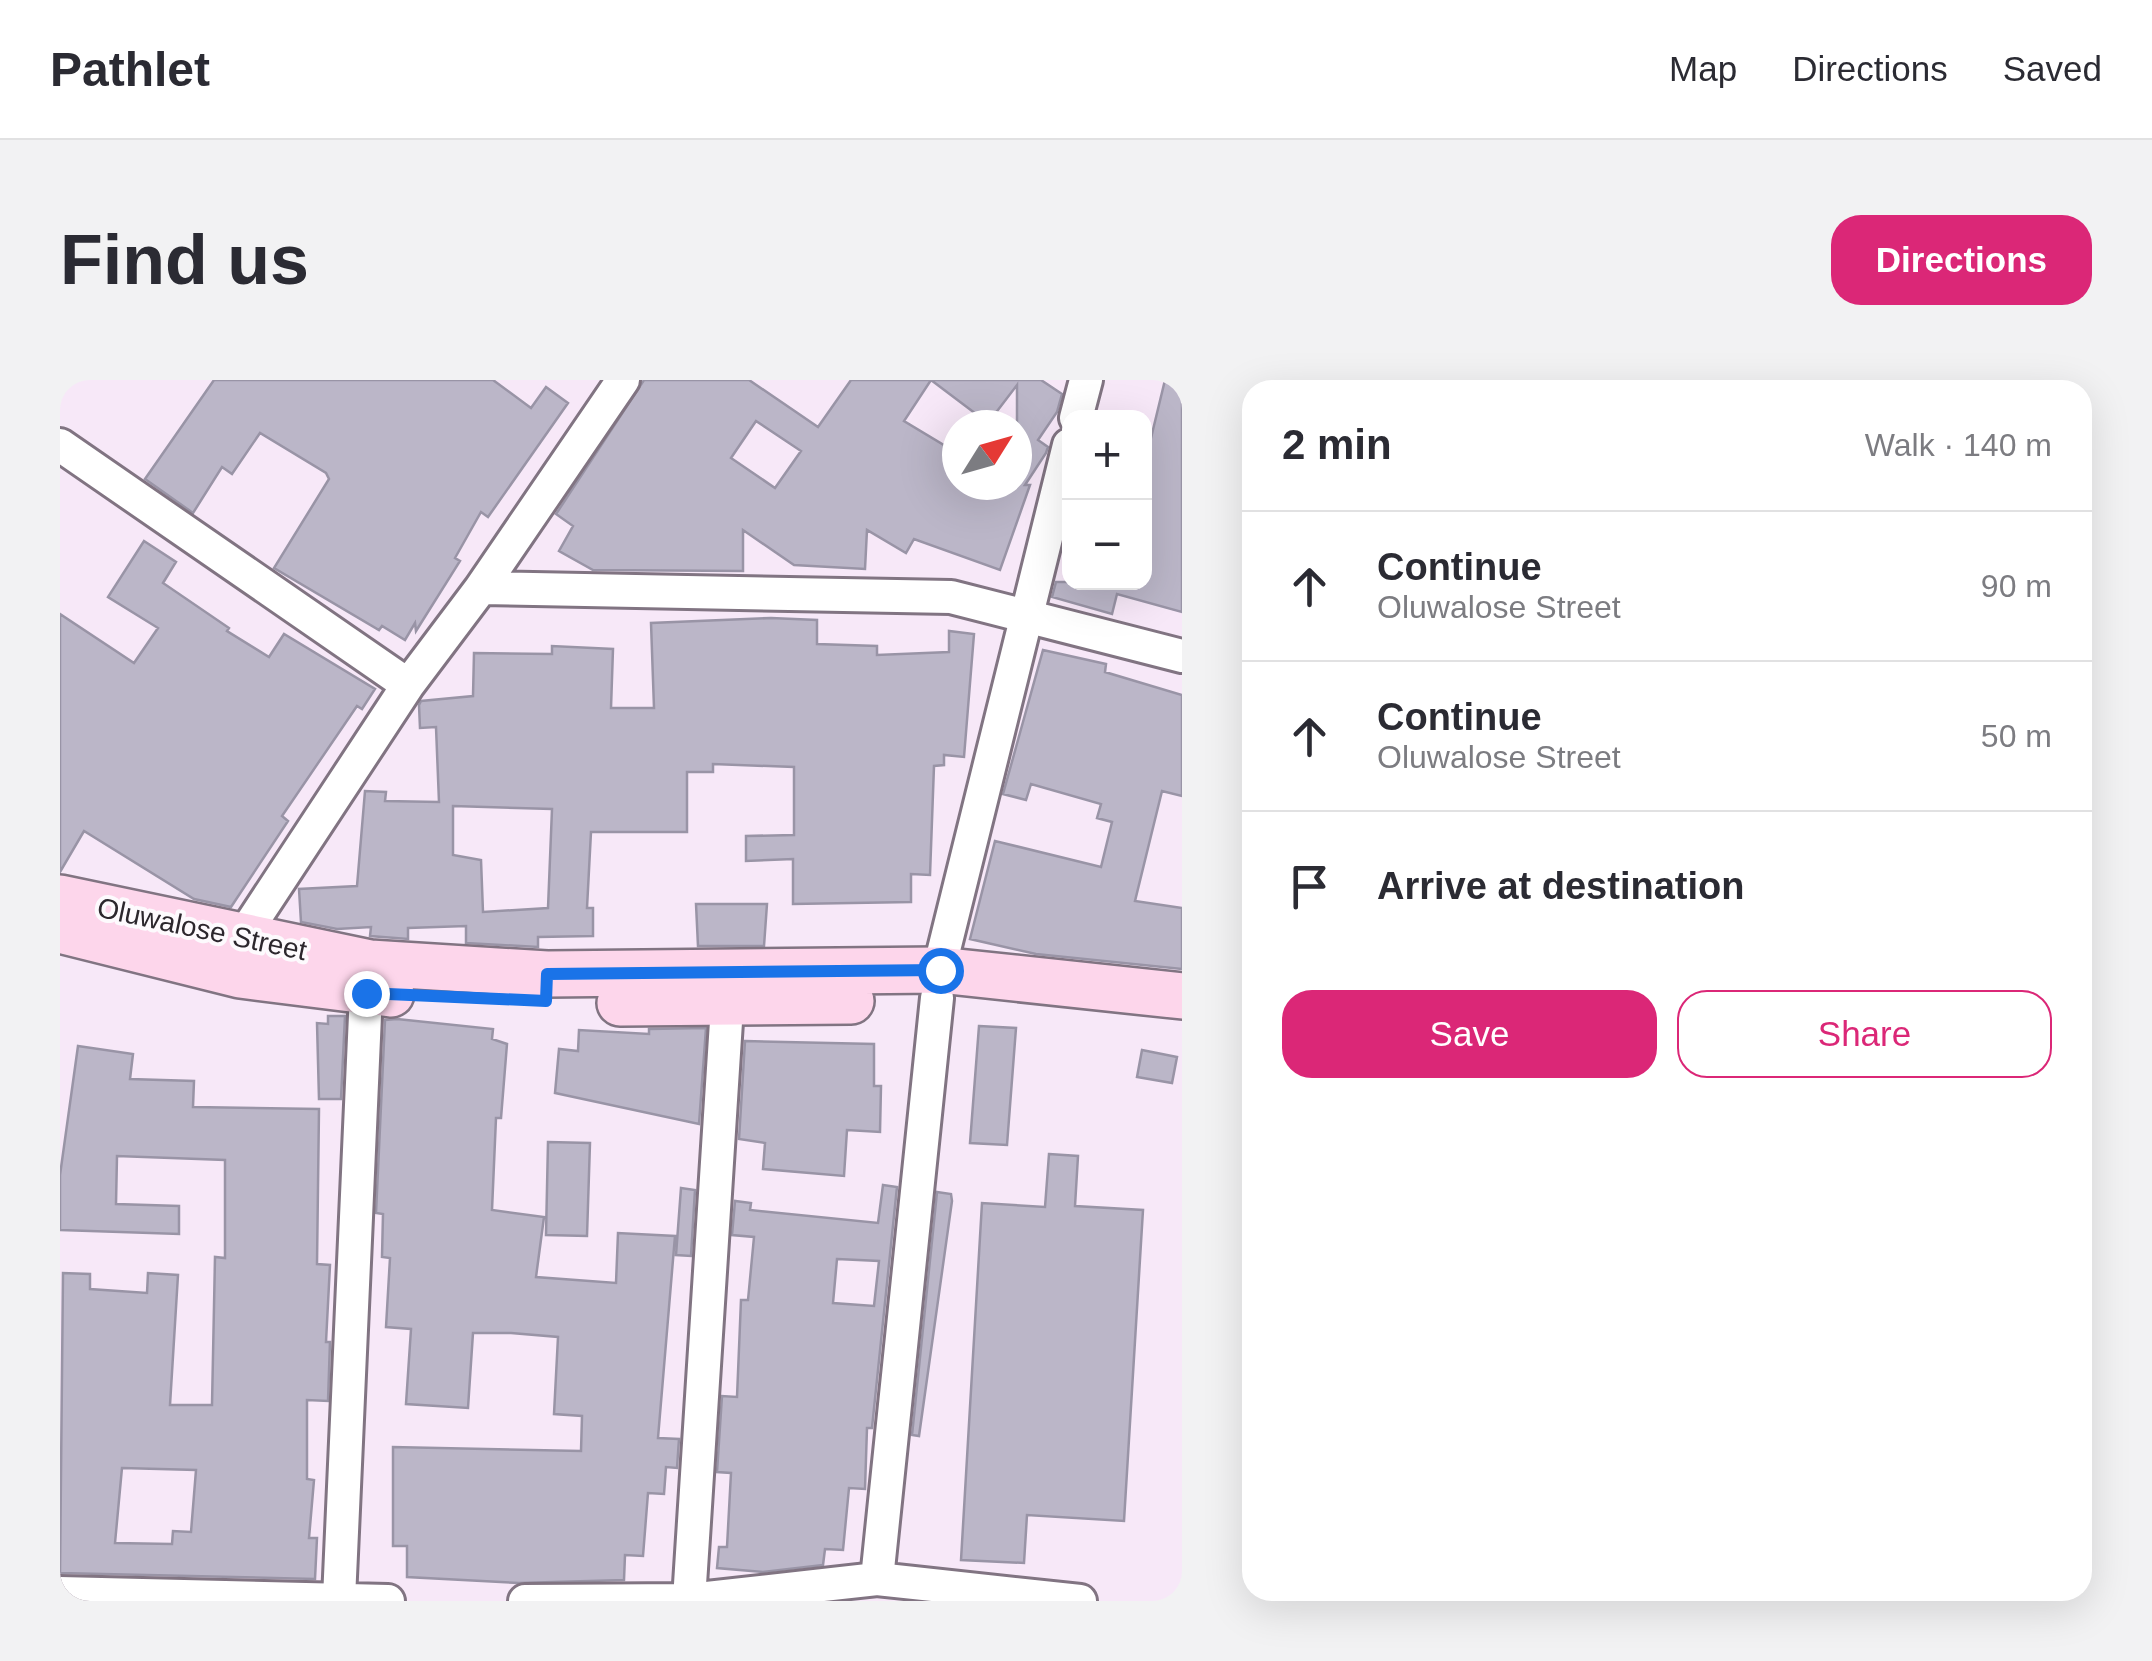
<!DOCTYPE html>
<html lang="en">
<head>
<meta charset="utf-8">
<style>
	body { margin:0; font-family:Helvetica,sans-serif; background:#f2f2f3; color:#2b2b33 }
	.controls { position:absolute; right:30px; top:30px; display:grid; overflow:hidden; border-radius:20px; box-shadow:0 10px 40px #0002 }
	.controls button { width:90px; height:90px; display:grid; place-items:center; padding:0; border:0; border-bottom:2px solid #e1e1e2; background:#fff; color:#2b2b33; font:50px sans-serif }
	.compass { position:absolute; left:882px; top:30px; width:90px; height:90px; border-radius:50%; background:#fff; box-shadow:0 10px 40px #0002; rotate:53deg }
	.stop { position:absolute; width:30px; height:30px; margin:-22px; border:8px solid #1a73e8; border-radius:50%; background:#fff }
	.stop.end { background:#1a73e8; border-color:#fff; box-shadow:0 2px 10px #0008 }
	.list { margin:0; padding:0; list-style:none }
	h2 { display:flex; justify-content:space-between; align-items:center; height:130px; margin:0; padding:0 40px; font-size:42px }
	h2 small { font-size:32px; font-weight:400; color:#7c7c81 }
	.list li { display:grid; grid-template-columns:65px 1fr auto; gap:30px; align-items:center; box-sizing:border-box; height:150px; padding:0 40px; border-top:2px solid #e1e1e2 }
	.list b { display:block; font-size:38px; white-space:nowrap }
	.list p { margin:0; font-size:32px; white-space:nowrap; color:#7c7c81 }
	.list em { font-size:32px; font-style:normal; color:#7c7c81 }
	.actions { display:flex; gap:20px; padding:30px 40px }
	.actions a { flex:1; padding:22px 0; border:2px solid #db2777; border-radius:30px; text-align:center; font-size:35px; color:#db2777 }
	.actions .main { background:#db2777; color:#fff }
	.icon { flex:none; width:55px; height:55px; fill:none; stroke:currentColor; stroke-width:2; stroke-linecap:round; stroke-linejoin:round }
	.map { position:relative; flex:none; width:1122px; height:1221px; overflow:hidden; border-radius:30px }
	header { display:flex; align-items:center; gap:60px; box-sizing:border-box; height:140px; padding:0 50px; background:#fff; border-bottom:2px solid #e1e1e2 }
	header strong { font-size:48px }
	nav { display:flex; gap:55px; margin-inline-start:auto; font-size:35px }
	.intro { display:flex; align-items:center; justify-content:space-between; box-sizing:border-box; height:240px; padding:0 60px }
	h1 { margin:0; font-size:70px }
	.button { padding:25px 45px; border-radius:30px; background:#db2777; color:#fff; font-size:35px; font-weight:700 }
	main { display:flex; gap:60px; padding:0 60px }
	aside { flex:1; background:#fff; border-radius:30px; box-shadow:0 10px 40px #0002 }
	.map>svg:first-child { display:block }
</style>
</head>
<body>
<header>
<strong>Pathlet</strong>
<nav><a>Map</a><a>Directions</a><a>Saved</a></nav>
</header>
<div class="intro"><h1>Find us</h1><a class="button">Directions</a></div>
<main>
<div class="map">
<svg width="1122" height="1221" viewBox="0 0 1122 1221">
	<rect width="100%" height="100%" fill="#f7e8f8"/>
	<path fill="#bbb6c8" stroke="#9994a6" stroke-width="2.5" fill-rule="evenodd" d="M154 0H433L471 28 486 7 508 23 428 137 421 132 395 178 400 181 356 251 355 243 345 260 322 246 319 250 214 188 269 99 266 93 200 53 172 94 162 87 133 133 85 99Z
		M584 0H689L758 47 791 0H981L1002 14 997 32 978 60 988 67 986 73 965 105H970L940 190 854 159 846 173 807 150 805 189 734 185 683 150V191L533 190 499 171 513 146 496 134ZM871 0 928 43 957 5V105H897V73L844 41ZM696 41 741 71 715 108 671 78Z
		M1105 0H1122V232L1057 214 1052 234 992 217 996 202H1084V56L1091 58Z
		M84 161 116 182 103 203 169 248 167 251 209 277 224 254 315 309 302 329 297 326 222 436 228 441 171 527 134 519 24 451 0 492V234L74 283 98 248 48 217Z
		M711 238 757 240V264L817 266V275L889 272V251L914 254 904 377 884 375V385L874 386 870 495 851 494V522L733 524V479L686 481V456L734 455V387L653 384V392H627V452H531L527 528H533V556L478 557V567L406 563V546L348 548V559L310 556 311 547 277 549 241 542 239 509 297 506 305 411 326 412 325 421 379 422 376 347 360 348 359 325 361 321 413 316 414 273 492 274V266L553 269 551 328H594L591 243ZM393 426 492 429 488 528 423 532 421 480 393 475Z
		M983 270 1046 284 1045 292 1122 315V416L1102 411 1075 521 1122 528V589L976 574 910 559 935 461 1041 487 1052 442 1037 438 1041 424 971 404 966 420 943 414Z
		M636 524H707L704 566H638Z
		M268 636H285L281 719H259L257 643 268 644Z
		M337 639 433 649 432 659 447 664 441 738H436L432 830 484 837 476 897 556 903 558 853 615 856 598 1058 619 1059 617 1088 606 1087 604 1114 588 1113 583 1176 565 1175 564 1200 459 1203 347 1197V1166H333V1067L521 1071 522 1036 494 1034 498 957 451 953H413L408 1028 346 1024 351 949 326 947 330 878 322 877 323 834 316 833 325 640Z
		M919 646 956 648 947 765 910 763Z
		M646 648 639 744 495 713 499 669 518 671 519 650 589 654V649Z
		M685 661 814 664V706H821L820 752 787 750 784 796 703 789 705 763 679 759Z
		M18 666 73 674 70 699 134 701 133 727 259 729 257 884 270 885 266 962H270L268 1021 247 1020V1099L254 1100 249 1158H257L255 1199 0 1193 3 893 30 894V909L87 913 88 893 118 895 110 1025H152L155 877 165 878V780L57 776 56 824 119 826V854L0 850V795ZM62 1088 136 1090 131 1152 113 1151 112 1164 55 1163Z
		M1082 670 1117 677 1112 703 1077 697Z
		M488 762 530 763 527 856 486 855Z
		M989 774 1018 776 1015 826 1083 830 1064 1141 967 1135 964 1183 901 1180 922 823 985 827Z
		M823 805 837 807 812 1048H807L805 1109 789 1108 783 1170 765 1169 763 1185 703 1192 657 1188 659 1167H667L671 1093 657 1092 662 1016 677 1017 681 920H688L694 857 672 855 675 821 691 823 690 830 818 843ZM777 879 819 881 814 926 773 923Z
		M621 808 635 810 631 876 616 875Z
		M877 812 891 814 892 821 859 1056 852 1055Z"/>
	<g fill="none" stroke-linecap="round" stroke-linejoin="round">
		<g stroke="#817482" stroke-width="38">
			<path id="street" d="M1016 38 1026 0
				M0 65 348 305
				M421 208 891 217 1122 276
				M181 559 348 305 421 208 563 0
				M879 590 1009 65
				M817 1199 877 618
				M0 1213 328 1221
				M279 1219 306 613
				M629 1220 667 626
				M465 1221 629 1220 817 1199 1020 1221"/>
		</g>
		<g stroke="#817482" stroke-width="50">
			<path id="secondary" d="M0 518 310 583 487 594 879 590 1122 616
				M0 550 180 595 331 614
				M560 623 791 621"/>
		</g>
		<use href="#street" stroke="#fff" stroke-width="32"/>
		<use href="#secondary" stroke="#fdd6eb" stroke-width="45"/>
	</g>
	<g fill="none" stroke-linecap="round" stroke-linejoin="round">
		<path stroke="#1a73e8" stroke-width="12" d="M306 613 486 621 487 594 880 590"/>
	</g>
	<g text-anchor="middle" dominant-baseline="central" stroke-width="8" stroke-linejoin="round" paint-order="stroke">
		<g font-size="28" fill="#2c272d" stroke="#fdfafd">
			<text transform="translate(142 549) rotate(12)">Oluwalose Street</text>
		</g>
	</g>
</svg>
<div class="controls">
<button>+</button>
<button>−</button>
</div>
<svg class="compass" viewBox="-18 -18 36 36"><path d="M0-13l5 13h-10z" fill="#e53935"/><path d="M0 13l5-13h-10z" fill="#7c7c81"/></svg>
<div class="stop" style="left:880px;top:590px"></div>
<div class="stop end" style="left:306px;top:613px"></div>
</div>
<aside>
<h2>2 min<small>Walk · 140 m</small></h2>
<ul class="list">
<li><svg class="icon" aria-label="ahead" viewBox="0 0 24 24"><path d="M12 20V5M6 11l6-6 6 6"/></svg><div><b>Continue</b><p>Oluwalose Street</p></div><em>90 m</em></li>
<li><svg class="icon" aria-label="ahead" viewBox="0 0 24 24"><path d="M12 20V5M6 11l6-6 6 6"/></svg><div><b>Continue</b><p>Oluwalose Street</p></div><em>50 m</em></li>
<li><svg class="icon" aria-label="arrive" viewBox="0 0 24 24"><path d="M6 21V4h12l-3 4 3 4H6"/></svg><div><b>Arrive at destination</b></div></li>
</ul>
<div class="actions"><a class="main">Save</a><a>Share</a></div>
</aside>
</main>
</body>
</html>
